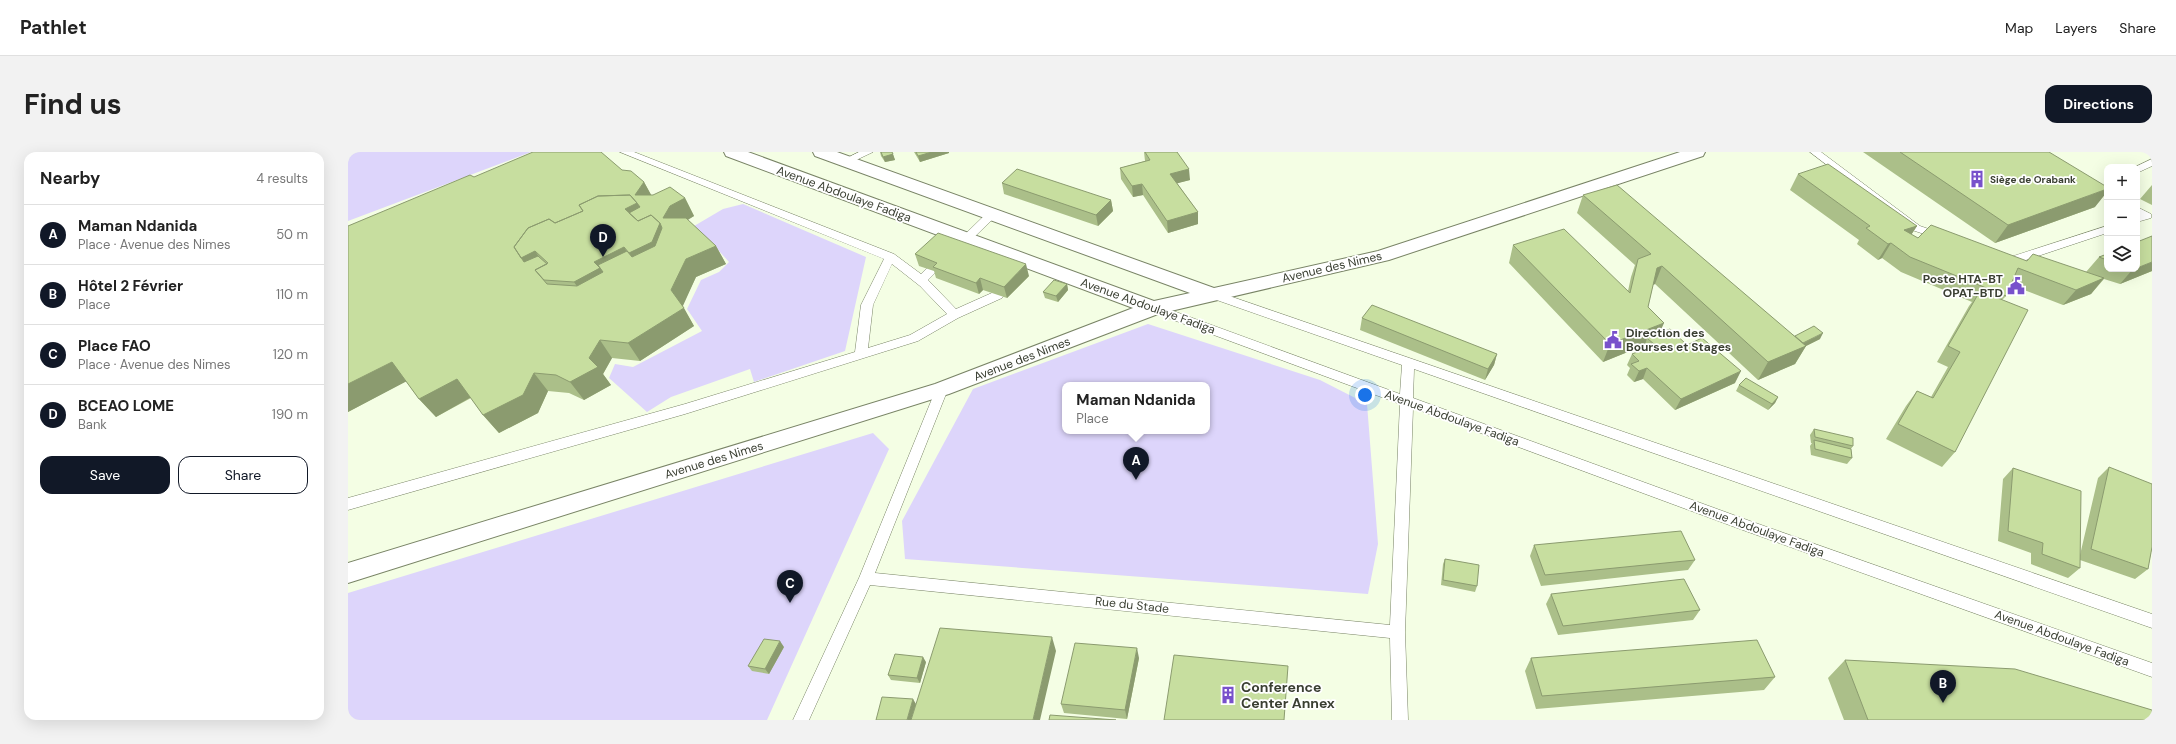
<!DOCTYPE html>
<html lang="en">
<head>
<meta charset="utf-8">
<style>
	body { margin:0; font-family:"DM Sans",sans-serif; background:#f2f2f2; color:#222 }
	.controls { position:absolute; right:12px; top:12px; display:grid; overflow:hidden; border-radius:8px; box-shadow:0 4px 16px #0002 }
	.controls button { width:36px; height:36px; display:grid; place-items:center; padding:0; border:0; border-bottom:1px solid #e0e0e0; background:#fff; color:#222; font:20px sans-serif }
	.you { position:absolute; left:1017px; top:243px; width:14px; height:14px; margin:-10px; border:3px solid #fff; border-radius:50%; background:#1a73e8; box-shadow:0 0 0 6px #1a73e833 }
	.badge { display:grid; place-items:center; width:26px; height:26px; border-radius:50%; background:#111827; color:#fff; font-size:13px; font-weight:700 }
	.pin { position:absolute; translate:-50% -33px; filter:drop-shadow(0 1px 2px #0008) }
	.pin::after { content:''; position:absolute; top:21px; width:14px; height:12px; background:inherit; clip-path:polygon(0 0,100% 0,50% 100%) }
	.popup { position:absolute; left:714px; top:230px; width:148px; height:52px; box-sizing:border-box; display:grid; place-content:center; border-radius:8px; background:#fff; filter:drop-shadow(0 1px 3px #0005); font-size:13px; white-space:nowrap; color:#767676 }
	.popup b { font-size:15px; color:#222 }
	.popup::after { content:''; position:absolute; left:50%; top:100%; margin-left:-8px; border:8px solid transparent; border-top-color:#fff }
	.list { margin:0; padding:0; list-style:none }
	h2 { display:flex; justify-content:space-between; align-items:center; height:52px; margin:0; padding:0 16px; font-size:17px }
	h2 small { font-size:13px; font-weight:400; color:#767676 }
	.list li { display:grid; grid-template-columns:26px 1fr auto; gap:12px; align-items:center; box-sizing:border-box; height:60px; padding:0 16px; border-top:1px solid #e0e0e0 }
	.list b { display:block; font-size:15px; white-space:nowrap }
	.list p { margin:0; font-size:13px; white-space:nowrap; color:#767676 }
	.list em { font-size:13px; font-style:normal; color:#767676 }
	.actions { display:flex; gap:8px; padding:12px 16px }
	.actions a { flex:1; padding:9px 0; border:1px solid #111827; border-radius:12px; text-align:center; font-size:14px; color:#111827 }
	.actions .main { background:#111827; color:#fff }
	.icon { flex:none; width:22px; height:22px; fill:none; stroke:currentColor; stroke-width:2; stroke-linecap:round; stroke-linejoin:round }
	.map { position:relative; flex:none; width:1804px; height:568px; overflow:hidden; border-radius:12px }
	header { display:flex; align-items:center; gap:24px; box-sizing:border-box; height:56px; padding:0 20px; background:#fff; border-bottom:1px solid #e0e0e0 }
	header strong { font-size:19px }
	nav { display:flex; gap:22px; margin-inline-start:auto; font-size:14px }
	.intro { display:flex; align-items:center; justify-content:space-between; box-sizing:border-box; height:96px; padding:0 24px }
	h1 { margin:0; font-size:28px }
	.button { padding:10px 18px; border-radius:12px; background:#111827; color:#fff; font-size:14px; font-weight:700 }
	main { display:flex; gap:24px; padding:0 24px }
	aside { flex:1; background:#fff; border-radius:12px; box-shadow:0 4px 16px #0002 }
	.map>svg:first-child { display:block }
</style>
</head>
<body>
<header>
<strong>Pathlet</strong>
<nav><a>Map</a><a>Layers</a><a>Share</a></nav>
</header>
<div class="intro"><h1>Find us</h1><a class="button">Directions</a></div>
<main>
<aside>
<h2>Nearby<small>4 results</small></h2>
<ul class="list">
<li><span class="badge">A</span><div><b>Maman Ndanida</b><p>Place · Avenue des Nimes</p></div><em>50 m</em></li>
<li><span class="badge">B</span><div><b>Hôtel 2 Février</b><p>Place</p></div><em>110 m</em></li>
<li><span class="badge">C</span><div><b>Place FAO</b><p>Place · Avenue des Nimes</p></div><em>120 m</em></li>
<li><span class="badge">D</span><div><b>BCEAO LOME</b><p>Bank</p></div><em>190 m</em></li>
</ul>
<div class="actions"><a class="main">Save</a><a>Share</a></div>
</aside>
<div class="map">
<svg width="1804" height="568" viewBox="0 0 1804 568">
	<rect width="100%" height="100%" fill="#f4fee4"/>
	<path fill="#ddd5fb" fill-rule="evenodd" d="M0 0H183L0 69Z
		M395 52 518 105 497 199 406 230 402 217 323 245 299 260 261 226 267 212 285 215 354 179 339 157 353 128 371 120 381 110 362 89 341 77 375 57Z
		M800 172 972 228 1019 252 1030 392 1020 442 557 407 554 369 625 237ZM717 233H859V279H717Z
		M525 281 541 297 419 568H0V441Z"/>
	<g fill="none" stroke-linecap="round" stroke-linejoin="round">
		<g stroke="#798466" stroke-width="1">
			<path id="service" d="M272 0H286L546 102 573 122 579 116H587L589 119 580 128 608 157 646 140 650 139 656 143 654 146 610 166 570 189 337 262 0 358V346L337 252 507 200 513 153 536 107ZM544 112 572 134 599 162 562 183 520 196 525 153Z
				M511 0H525L502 11 498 12 493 9Z
				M1462 0H1473L1572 74 1598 83 1599 85 1594 88 1564 78Z
				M1804 7V14L1789 21V15H1787Z
				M1789 55 1803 62V66L1789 70Z
				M645 58 650 61 649 63 616 95H608L607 93 608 91 641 59Z
				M1759 74V81L1663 113H1655L1648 108 1650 105 1659 106Z
				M867 139 1804 462V476L1066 217 1065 246 1402 369 1804 511V525L1392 377 1065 256 1057 480 1060 568H1044L1042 486 522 433 461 568H445L511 426 588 237 590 234H598L600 237 527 421 1042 473 1052 252 801 159 799 156 805 152 809 153 1052 242 1054 213 863 146 861 143 863 140Z"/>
		</g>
		<g stroke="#798466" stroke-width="2">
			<path id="minor" d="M376 0H400L806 149 842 141 467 4 465 0H489L866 136 1030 99 1332 0H1357L1355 4 1041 108 810 162 601 242 0 431V411L587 232 785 156 378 4Z"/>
		</g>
		<use href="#service" fill="#fff" fill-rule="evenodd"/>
		<use href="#minor" fill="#fff" fill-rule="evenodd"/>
	</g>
	<path fill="#abbf89" d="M532 0H544L547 8 537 10 533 4Z
		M566 0H601V1L572 10Z
		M796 0H829L842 28 829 31 850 60V72L820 81 795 43 785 45 773 27 772 16 797 9Z
		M1515 0H1701L1747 55 1647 91Z
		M274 18 296 30 303 43 337 46 346 64 340 68 368 94 378 112 348 125 334 154 346 174 292 209 264 206 255 222 263 233 236 248 221 241 200 239 190 261 151 281 135 263 123 246 88 265 71 247 58 229 0 260V74L126 25Z
		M1450 22 1569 74 1563 83 1570 86 1679 109 1738 120 1751 105 1759 102V117H1789L1804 119 1772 132 1756 127 1743 142 1715 153 1663 133 1658 144 1654 148 1607 300 1594 315 1538 287 1558 254 1569 239 1583 245 1600 215 1589 210 1621 154 1624 150 1553 120 1534 106 1530 108 1509 92 1511 88 1442 38Z
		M654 31 763 48 765 59 750 74 656 42Z
		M1804 33V53L1792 47Z
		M1235 43 1447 184 1472 187 1458 194 1447 212 1410 228 1307 132 1305 133 1300 155 1311 182 1339 193 1387 231 1327 258 1295 227 1286 230 1279 223 1282 216 1279 213 1284 202 1295 198 1297 193 1255 210 1161 111 1165 93 1280 139 1283 125 1287 113 1229 61Z
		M567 102 681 124 659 146 635 138 631 142 588 126 586 119 571 114Z
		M719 132 720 138 710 150 697 146 695 140Z
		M1014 166 1149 202 1146 213 1137 228 1012 178Z
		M1391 233 1430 245 1427 251 1420 258 1388 239Z
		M1466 277 1505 294 1503 297 1504 306 1499 312 1463 303 1462 294 1464 291H1463L1462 283Z
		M1761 315 1804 395 1800 417 1787 427 1732 408V416L1720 426 1683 412V401L1650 389 1655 327 1665 316 1732 403 1750 326Z
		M1186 393 1347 408 1340 418 1193 434 1182 404Z
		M1097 407 1129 434 1127 440 1093 433 1095 412Z
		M1203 442 1352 458 1345 468 1210 483 1198 452Z
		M436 495 421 522 404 519 400 514Z
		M791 506 779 567 716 561 713 552Z
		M1183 506 1427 525 1416 538 1188 557 1177 519Z
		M1497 508 1804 568H1496L1480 526Z
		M578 510 572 531 543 528 540 523Z"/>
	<path fill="#8b9b6f" d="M584 0H601V1L572 10 570 4Z
		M545 2 547 8 537 10 535 5Z
		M841 17 842 28 823 33 822 22Z
		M296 30 306 48 287 43Z
		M794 32 795 43 785 45 784 34Z
		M1759 37V40L1747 55 1647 91 1660 73Z
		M337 46 346 64 332 72 315 66 322 54Z
		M763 48 765 59 750 74 748 63Z
		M289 51 312 71 325 94 295 124 281 101 277 57Z
		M850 60V72L820 81 819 69Z
		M1569 74 1559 89 1546 94 1556 78Z
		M1543 91 1534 106 1530 108 1540 92Z
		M368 94 378 112 348 125 334 156 323 138 338 107Z
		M276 95 290 117 241 152 226 130 246 110Z
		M169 99H187L200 117 187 118 189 128 173 106Z
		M1804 110V119L1772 132 1785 117H1789V116Z
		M678 112 681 124 659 146 656 135Z
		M1314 114 1307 132 1302 134 1309 116Z
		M632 126 635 138 631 142 628 131Z
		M1756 126 1743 142 1715 153 1728 138Z
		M719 132 720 138 710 150 708 144Z
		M336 156 346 174 292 209 280 191Z
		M1316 171 1308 189 1299 186 1297 193 1255 210 1262 192Z
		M1475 181 1472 187 1458 194 1447 212 1410 228 1420 210Z
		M252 188 264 206 255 222 263 233 236 248 222 230 241 206Z
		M1149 202 1146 213 1137 228 1140 217Z
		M44 210 61 228 0 260V232Z
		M1299 216 1295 227 1286 230 1291 219Z
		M1393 219 1387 231 1327 258 1333 247Z
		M186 221 200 239 190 261 151 281 135 263Z
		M109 227 125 244 88 265 71 247Z
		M1430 245 1427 251 1420 258 1424 252Z
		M704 485 708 499 692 568H685Z
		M432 489 436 495 421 522 417 517Z
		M789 496 791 506 779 567 777 558Z
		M575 505 578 510 572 531 569 526Z
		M565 547 568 552 563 568H559Z"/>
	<path fill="#c7de9f" stroke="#8b9b6f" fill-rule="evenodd" d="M185 0H253L274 18 283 19 296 30 287 43H305L322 35 337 46 322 54 315 66H338L368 94 338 107 323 138 336 156 280 191 252 188 241 206 250 215 222 230 208 223 186 221 175 243 135 263 109 227 71 247 44 210 0 232V74L122 23 126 25ZM282 43 289 51 292 55 281 61 290 69 303 63 312 71 314 76 307 94 284 105 279 99 250 113 255 120 229 134 199 132 187 118 199 112 190 104 176 110 166 95 180 76 201 67 207 71 235 59 231 53 250 44Z
		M533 0H544L545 2 535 5Z
		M568 0H584L570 4Z
		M797 0H829L841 17 822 22 850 60 819 69 794 32 784 34 772 16 802 8Z
		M1552 0H1701L1759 35V37L1660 73Z
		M1480 12 1569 74 1556 78 1570 86 1583 73 1679 109 1685 102 1756 126 1728 138 1670 116 1658 144 1562 105 1543 91 1540 92 1518 76 1522 74 1450 22Z
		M669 17 763 48 748 63 654 31Z
		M1269 33 1458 194 1420 210 1314 114 1309 116 1300 155 1316 171 1262 192 1165 93 1216 77 1282 141 1290 107 1303 102 1235 43Z
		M282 43 289 51 277 57 290 69 303 63 312 71 304 90 281 101 276 95 246 110 252 116 226 130 196 128 187 118 200 111 187 99 173 106 166 95 180 76 201 67 207 71 235 59 231 53 250 44Z
		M590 81 678 112 656 135 632 126 628 131 585 115 589 111 567 102Z
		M1804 84V110L1789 116V90Z
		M1759 102V108L1751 105Z
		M706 128 719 132 708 144 695 140Z
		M1632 139 1680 158 1607 300 1550 272 1569 239 1585 246 1612 200 1600 194Z
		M1024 153 1149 202 1140 217 1014 166Z
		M1466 174 1475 181 1455 191 1447 184Z
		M1322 177 1339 193 1354 186 1393 219 1333 247 1299 216 1291 219 1283 212 1291 209 1284 202 1307 193 1299 186Z
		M1398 226 1430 245 1424 252 1391 233Z
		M1466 277 1505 286V294L1467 285Z
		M1466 288 1503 297 1504 306 1467 297Z
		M1761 315 1804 332V395L1800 417 1743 397Z
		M1665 316 1733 339 1732 416 1694 402 1695 391 1660 379Z
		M1333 379 1347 408 1197 423 1186 393Z
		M1097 407 1131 413 1129 434 1095 428Z
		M1336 427 1352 458 1215 474 1203 442Z
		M592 476 704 485 685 568H563Z
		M416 487 432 489 417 517 400 514Z
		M1409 488 1427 525 1194 544 1183 506Z
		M727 491 789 496 777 558 713 552Z
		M547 502 575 505 569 526 540 523Z
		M826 503 940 514 936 568H816Z
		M1497 508 1667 517 1804 558V568H1520Z
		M534 545 565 547 559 568H528Z
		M702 563 768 568H701Z"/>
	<defs>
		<g id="building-bare" transform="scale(1.38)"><path d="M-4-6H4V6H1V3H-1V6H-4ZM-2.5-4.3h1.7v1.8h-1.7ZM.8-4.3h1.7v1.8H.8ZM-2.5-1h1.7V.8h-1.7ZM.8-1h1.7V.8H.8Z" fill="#7851cb" stroke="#fff" stroke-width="2.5" paint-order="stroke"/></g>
		<g id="civic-bare" transform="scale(1.38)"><path d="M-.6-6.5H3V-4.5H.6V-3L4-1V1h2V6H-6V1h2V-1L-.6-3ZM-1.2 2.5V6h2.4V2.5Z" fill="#7851cb" stroke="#fff" stroke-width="2.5" paint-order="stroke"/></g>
	</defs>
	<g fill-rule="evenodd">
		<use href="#building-bare" x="1629" y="27"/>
		<use href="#civic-bare" x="1668" y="134"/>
		<use href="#civic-bare" x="1265" y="188"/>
		<use href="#building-bare" x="880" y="543"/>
	</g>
	<g text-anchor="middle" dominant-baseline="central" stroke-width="3.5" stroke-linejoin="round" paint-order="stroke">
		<g font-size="10" font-weight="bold" fill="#3a3f32" stroke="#fff" text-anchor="start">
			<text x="1642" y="27">Siège de Orabank</text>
		</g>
		<g font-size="12" fill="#3a3f32" stroke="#fff">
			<text transform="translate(496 42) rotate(20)">Avenue Abdoulaye Fadiga</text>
			<text transform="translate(984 115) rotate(-13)">Avenue des Nimes</text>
			<text transform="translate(800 154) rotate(20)">Avenue Abdoulaye Fadiga</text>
			<text transform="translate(674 207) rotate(-21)">Avenue des Nimes</text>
			<text transform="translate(1104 266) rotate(20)">Avenue Abdoulaye Fadiga</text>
			<text transform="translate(366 308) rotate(-17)">Avenue des Nimes</text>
			<text transform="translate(1409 377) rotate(20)">Avenue Abdoulaye Fadiga</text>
			<text transform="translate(784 453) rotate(6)">Rue du Stade</text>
			<text transform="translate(1714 486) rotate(20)">Avenue Abdoulaye Fadiga</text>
		</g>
		<g font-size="12" font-weight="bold" fill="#3a3f32" stroke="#fff" text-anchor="end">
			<text x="1655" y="127">Poste HTA-BT<tspan x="1655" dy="14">OPAT-BTD</tspan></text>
			<text x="1278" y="181" text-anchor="start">Direction des<tspan x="1278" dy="14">Bourses et Stages</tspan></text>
		</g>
		<g font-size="14" font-weight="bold" fill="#3a3f32" stroke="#fff" text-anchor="start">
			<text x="893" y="535">Conference<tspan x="893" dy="16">Center Annex</tspan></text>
		</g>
	</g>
</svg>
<div class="controls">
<button>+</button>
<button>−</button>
<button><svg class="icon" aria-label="layers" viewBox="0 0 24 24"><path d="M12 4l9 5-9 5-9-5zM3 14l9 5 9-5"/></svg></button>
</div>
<div class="you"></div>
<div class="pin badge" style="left:788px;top:328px">A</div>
<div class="popup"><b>Maman Ndanida</b>Place</div>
<div class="pin badge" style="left:1595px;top:551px">B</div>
<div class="pin badge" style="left:442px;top:451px">C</div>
<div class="pin badge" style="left:255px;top:105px">D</div>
</div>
</main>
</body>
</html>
